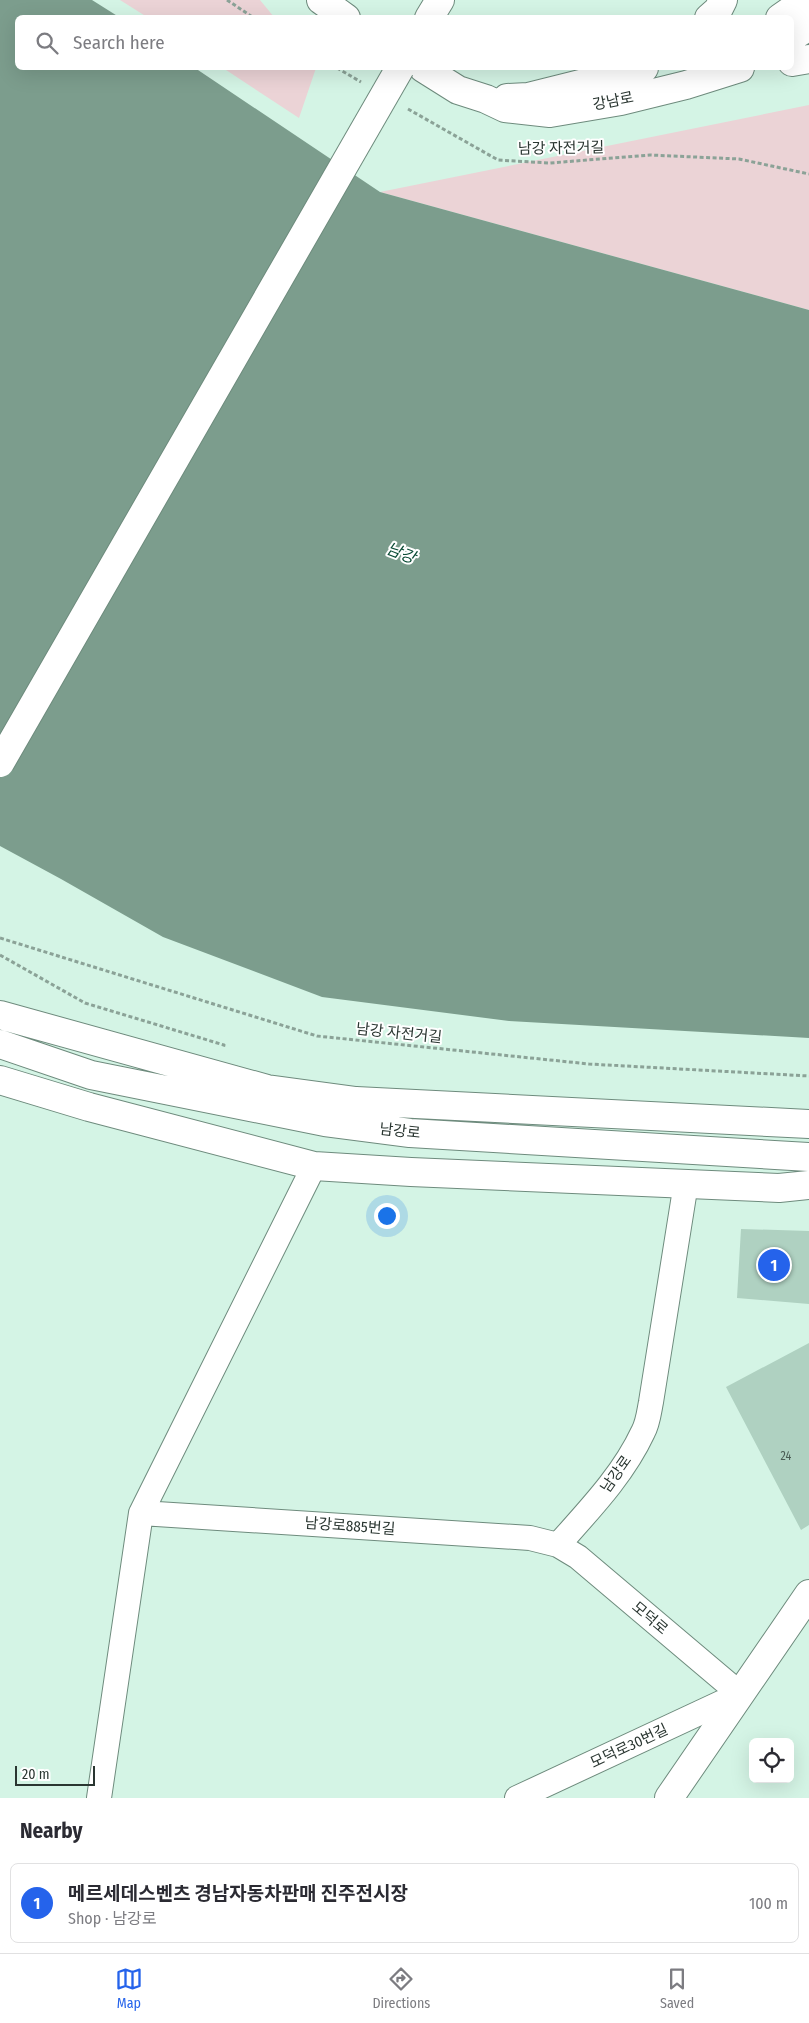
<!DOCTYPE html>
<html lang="en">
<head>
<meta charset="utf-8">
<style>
	body { margin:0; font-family:"Fira Sans Condensed","Noto Sans KR",sans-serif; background:#f7f7f7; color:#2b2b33 }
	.controls { position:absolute; right:15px; bottom:15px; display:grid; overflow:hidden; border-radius:8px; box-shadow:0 5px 20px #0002 }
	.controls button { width:45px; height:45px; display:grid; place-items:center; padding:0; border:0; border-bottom:1px solid #e1e1e2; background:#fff; color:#2b2b33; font:25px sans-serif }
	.scale { position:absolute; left:15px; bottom:12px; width:80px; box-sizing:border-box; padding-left:5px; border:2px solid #2a3631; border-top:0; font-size:14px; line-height:18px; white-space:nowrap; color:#2a3631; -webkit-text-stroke:4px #fff; paint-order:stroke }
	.you { position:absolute; left:386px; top:1215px; width:18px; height:18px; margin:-12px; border:4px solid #fff; border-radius:50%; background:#1a73e8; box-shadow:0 0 0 8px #1a73e833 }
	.badge { display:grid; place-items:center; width:32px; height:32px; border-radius:50%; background:#2563eb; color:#fff; font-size:16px; font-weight:700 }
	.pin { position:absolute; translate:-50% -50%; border:2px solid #fff; box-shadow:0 1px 5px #0006 }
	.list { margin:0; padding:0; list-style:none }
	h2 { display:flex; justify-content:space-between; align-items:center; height:65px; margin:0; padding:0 20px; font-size:21px }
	h2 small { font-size:16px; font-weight:400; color:#7c7c81 }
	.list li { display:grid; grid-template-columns:32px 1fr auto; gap:15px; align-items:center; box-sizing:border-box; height:80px; margin:0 10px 10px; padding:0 10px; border:1px solid #e1e1e2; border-radius:8px }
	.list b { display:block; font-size:19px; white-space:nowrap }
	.list p { margin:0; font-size:16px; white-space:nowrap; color:#7c7c81 }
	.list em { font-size:16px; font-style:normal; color:#7c7c81 }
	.icon { flex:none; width:28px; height:28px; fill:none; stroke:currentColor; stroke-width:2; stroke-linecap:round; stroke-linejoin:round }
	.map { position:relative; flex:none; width:809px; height:1798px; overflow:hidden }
	.search { position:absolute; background:#fff; box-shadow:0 5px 20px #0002; left:15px; right:15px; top:15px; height:55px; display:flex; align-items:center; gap:12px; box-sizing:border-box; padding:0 18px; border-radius:8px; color:#7c7c81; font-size:19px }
	.sheet { height:155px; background:#fff }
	nav { display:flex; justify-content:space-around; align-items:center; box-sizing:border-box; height:70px; border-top:1px solid #e1e1e2; background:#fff; font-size:14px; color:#7c7c81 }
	nav a { display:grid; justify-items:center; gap:2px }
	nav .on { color:#2563eb }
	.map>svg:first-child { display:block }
</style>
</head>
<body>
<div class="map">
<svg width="809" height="1798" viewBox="0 0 809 1798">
	<rect width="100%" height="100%" fill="#d4f4e5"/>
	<path fill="#ebd3d6" d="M120 0H260L274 17H147Z
		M223 68H316L299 118Z
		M809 105V310L380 192Z"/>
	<path fill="#7c9d8d" d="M0 0H92L119 17 18 18V68H195L380 192 809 310V1038L509 1021 322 997 163 937 61 879 0 846Z"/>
	<path fill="#afd1c1" d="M741 1229 809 1231V1304L737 1298Z
		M809 1343V1525L801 1530 726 1387Z"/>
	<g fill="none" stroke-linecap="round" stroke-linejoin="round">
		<g stroke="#6e8b7d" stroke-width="26">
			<path id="street" d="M141 1513 530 1538 558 1545 578 1557 740 1694 517 1798
				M558 1545C589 1510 623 1475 643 1432 648 1423 649 1412 651 1402L686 1183
				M99 1798 141 1513 314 1166"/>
		</g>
		<g stroke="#6e8b7d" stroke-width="30">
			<path id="secondary" d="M321 0 346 18
				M429 18 440 0
				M709 18 718 10 723 0
				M780 18 806 0
				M792 37 809 26
				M792 62 809 59
				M423 68 458 90 486 99 505 108 550 113 621 101 686 85 740 68
				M507 98 528 97 644 68
				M0 1015 267 1089 356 1101 809 1124
				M0 1044 91 1075 325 1122 410 1133 809 1157
				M0 1080 89 1107 314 1166 411 1172 779 1188 809 1185
				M669 1798 809 1594"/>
		</g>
		<path stroke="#8ba297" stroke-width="3" stroke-dasharray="4 2.5" stroke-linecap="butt" d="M227 0 254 18
			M337 68 361 82
			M408 109 498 160 550 163 650 155 739 159 809 174
			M0 938 317 1036 589 1064 809 1076
			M0 955 85 1003 224 1045 223 1049"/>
		<use href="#street" stroke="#fff" stroke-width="24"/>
		<use href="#secondary" stroke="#fff" stroke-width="28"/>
		<g stroke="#6e8b7d" stroke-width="30" stroke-linecap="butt">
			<path id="secondary-bridge" d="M0 763 400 68"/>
		</g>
		<use href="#secondary-bridge" stroke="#fff" stroke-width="28"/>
	</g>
	<g text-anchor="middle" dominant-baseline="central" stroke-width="4" stroke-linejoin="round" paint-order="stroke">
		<g font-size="12" fill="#4b5d55">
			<text x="786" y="1456">24</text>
		</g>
		<g font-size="15" fill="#2a3631" stroke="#fff">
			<text transform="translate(613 101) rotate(-11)">강남로</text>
			<text transform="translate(561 148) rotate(-1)">남강 자전거길</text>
			<text transform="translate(399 1033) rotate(6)">남강 자전거길</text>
			<text transform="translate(400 1131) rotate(6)">남강로</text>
			<text transform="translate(616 1474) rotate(-55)">남강로</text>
			<text transform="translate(350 1526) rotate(4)">남강로885번길</text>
			<text transform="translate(650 1618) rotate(40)">모덕로</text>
			<text transform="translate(629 1746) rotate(-25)">모덕로30번길</text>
		</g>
		<g font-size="16" font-style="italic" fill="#0a4b35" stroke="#fff">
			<text transform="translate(401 553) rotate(21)">남강</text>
		</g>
	</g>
</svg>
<div class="controls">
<button><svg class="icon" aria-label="locate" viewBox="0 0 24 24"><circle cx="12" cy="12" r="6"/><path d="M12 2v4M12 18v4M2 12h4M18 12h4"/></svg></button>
</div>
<div class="scale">20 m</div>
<div class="you"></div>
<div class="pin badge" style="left:774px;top:1265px">1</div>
<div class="search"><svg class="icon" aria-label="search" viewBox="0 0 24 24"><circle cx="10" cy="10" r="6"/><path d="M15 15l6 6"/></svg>Search here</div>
</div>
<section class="sheet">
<h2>Nearby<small></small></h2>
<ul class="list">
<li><span class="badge">1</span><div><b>메르세데스벤츠 경남자동차판매 진주전시장</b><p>Shop · 남강로</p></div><em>100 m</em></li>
</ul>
</section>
<nav>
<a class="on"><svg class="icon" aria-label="map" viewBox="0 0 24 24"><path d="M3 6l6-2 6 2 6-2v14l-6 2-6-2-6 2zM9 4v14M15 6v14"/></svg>Map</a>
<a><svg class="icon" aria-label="directions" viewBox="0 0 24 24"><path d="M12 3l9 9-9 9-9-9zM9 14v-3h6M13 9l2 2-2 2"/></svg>Directions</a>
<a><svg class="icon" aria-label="saved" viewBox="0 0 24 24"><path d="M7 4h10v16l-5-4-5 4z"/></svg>Saved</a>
</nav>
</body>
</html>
